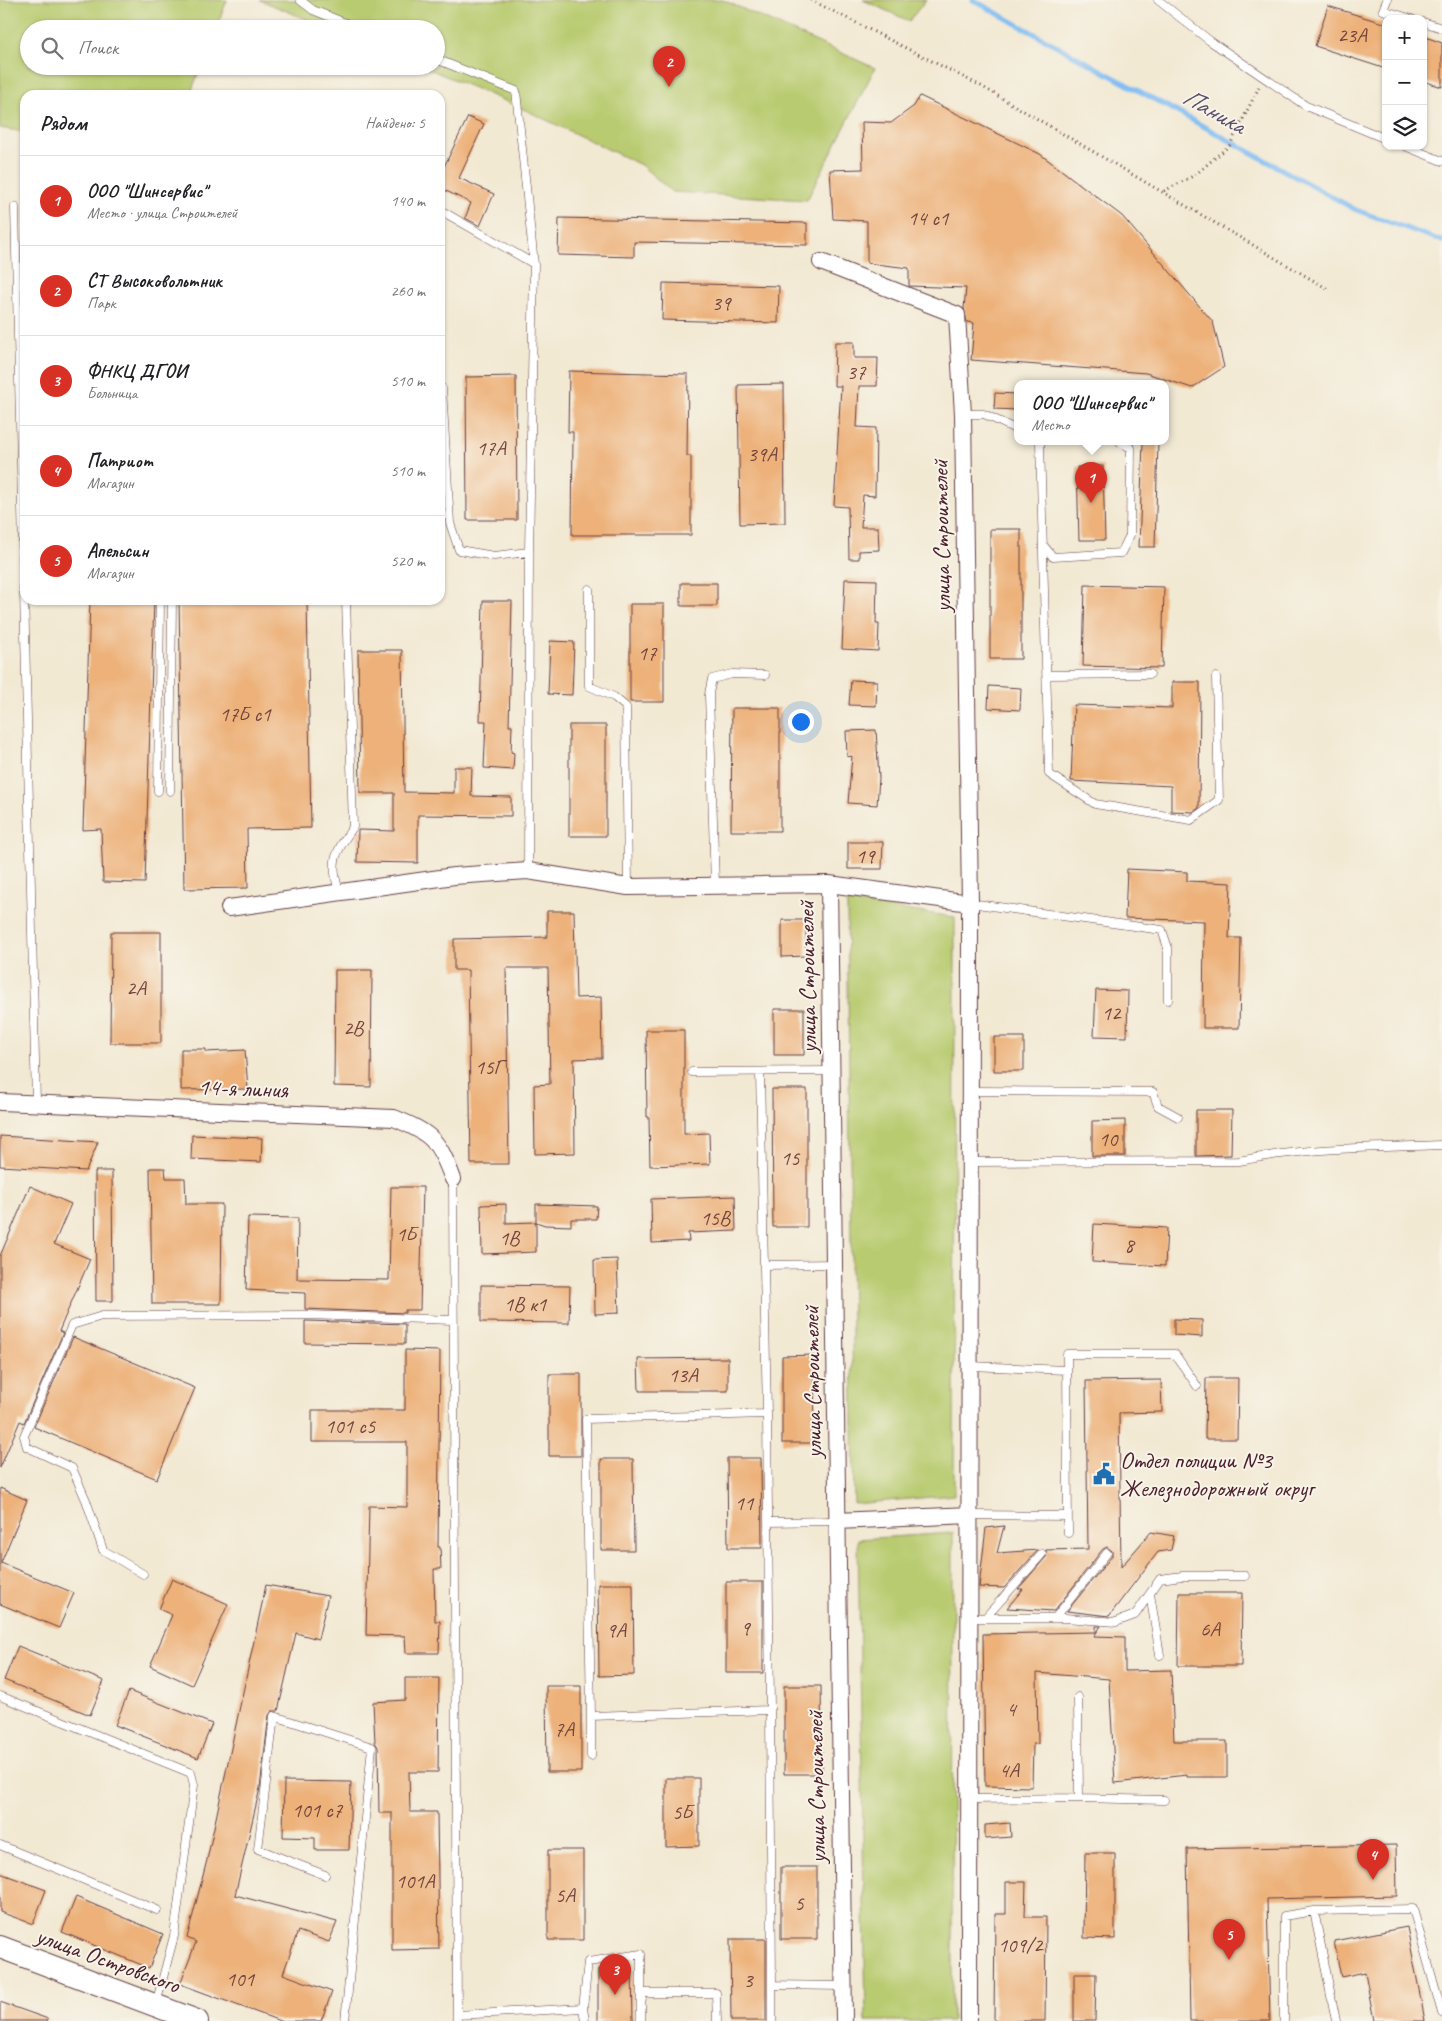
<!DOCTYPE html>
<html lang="ru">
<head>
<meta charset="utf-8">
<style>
	body { margin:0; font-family:Caveat,sans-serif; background:#f6f6f6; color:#202124 }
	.controls { position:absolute; right:15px; top:15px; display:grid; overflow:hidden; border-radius:10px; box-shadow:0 1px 4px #0004 }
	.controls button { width:45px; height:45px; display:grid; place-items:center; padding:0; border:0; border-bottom:1px solid #e0e0e0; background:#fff; color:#202124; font:25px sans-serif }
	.you { position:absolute; left:800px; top:721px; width:18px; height:18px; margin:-12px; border:4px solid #fff; border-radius:50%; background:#1a73e8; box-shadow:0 0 0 8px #1a73e833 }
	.badge { display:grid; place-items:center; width:32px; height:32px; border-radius:50%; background:#d93025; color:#fff; font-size:16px; font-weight:700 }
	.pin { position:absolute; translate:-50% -41px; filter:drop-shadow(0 1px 2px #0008) }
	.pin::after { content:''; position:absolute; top:26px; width:18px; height:15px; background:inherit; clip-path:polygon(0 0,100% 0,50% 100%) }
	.popup { position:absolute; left:1014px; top:380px; width:155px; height:65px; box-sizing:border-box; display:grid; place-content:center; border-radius:10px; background:#fff; filter:drop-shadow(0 1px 4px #0005); font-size:16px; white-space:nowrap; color:#757577 }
	.popup b { font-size:19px; color:#202124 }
	.popup::after { content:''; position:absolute; left:50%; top:100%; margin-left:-10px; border:10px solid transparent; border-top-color:#fff }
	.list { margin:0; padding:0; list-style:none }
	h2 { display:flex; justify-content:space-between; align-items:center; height:65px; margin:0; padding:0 20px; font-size:21px }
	h2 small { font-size:16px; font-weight:400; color:#757577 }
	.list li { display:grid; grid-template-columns:32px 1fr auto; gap:15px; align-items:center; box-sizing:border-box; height:90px; padding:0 20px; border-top:1px solid #e0e0e0 }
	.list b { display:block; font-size:19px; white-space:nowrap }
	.list p { margin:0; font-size:16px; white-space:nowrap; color:#757577 }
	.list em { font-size:16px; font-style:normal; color:#757577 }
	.icon { flex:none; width:28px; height:28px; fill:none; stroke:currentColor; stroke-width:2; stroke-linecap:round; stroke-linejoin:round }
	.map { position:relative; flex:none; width:1442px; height:2021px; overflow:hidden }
	.search { position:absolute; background:#fff; box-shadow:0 1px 4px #0004; left:20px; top:20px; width:425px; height:55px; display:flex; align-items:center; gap:12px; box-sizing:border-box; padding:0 18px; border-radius:28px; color:#757577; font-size:19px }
	.panel { position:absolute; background:#fff; box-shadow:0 1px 4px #0004; left:20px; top:90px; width:425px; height:515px; border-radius:15px }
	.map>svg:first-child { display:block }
</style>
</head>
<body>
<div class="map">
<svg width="1442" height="2021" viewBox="0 0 1442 2021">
	<rect width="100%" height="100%" fill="#f7f3e8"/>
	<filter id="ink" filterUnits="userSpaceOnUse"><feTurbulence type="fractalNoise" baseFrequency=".02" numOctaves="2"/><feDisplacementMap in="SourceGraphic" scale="10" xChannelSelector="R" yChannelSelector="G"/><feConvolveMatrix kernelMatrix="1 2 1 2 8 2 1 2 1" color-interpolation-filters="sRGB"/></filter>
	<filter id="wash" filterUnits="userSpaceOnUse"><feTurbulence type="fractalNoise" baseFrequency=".0096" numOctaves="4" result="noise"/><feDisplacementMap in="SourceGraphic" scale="20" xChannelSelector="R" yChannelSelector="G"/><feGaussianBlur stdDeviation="1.12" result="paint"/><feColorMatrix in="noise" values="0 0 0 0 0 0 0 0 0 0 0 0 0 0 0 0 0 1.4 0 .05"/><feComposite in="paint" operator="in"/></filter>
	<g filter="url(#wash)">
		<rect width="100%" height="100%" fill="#f2e9d3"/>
		<path fill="#b8cb6f" stroke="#81754d" d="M0 0H227L216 29H29V66H201L190 95H25V132L0 128Z
			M260 0H723L875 68 807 200 672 192 641 165 519 107 422 66H436V29H330Z
			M863 0H926L909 21Z
			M847 902 955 917 954 1495 854 1504Z
			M953 1533 952 2021H866L858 1539Z"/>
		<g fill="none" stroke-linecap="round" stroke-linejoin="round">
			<path stroke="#81bdf3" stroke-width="5" d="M973 0 1356 210 1442 241"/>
		</g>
		<g id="blocks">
			<path fill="#edb179" d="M1328 6 1386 24V69L1315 46Z
				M1423 36 1442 43V87L1423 81Z
				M920 96 1040 154 1122 216 1213 322 1224 367 1192 388 1146 373 971 360 974 323 967 322 964 308 966 288 909 286V268L867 263V221L833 219 830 170 863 169 862 122 891 123 914 106Z
				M468 117 484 124 459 178 494 194 480 226 465 218 471 203 440 188V175Z
				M559 218 807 223V245L634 242V257L558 255Z
				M663 283 779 286 778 323 662 320Z
				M835 342H854V358H878L877 386H859L857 427 876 428 875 496 863 495 861 527H878L879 550 859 551V559H849L848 507 834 506 841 386H834Z
				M569 371 688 374 687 456H691V535H572L573 432H568Z
				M516 376 517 520H467L466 377Z
				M784 384 785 523 740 524 738 385Z
				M995 393 1017 394V410L994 409Z
				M1143 442H1158L1155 547H1139Z
				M1103 466 1105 540H1079L1077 467Z
				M990 529H1021V659H990Z
				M845 579 877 580 876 624H879L878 651 842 649Z
				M681 583H717V606H681Z
				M1085 585 1164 587 1162 668 1083 666Z
				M90 600H154L145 883 103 882 101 829 83 830Z
				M179 600H307L311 828 247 829 248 888 184 889Z
				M483 601H512L509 726H512L511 752 514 753 513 770 484 768 486 721H480Z
				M630 604H664V702H630Z
				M550 641 574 642 572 695 548 694Z
				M358 650H402L404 792 454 793V767H472L471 796 511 797V816L418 815V863L357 862 358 830 394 831V793H360Z
				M851 680 877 681 876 706 849 705Z
				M1172 682H1200L1199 808 1193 812 1171 811V786L1071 781 1074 705 1172 708Z
				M989 686 1021 688 1020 710 988 708Z
				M732 708H780V831H731Z
				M569 725H606V836H569Z
				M876 730 879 778 877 805 848 803 852 756 847 757 846 731Z
				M848 842H883L882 869H848Z
				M1127 869 1187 872V881L1231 883 1229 938H1241L1239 1028H1203L1204 921 1125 918Z
				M547 911H574L576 998 601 997 602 1058 574 1059 575 1153 535 1154 534 1085 550 1084 548 968H506L509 1164H471L468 970H454V939L547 937Z
				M782 920H806V956L782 957Z
				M111 932H161V1043H110Z
				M335 970H372L371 1087 334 1086Z
				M1096 990 1128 991 1127 1037 1094 1036Z
				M774 1009H804V1055H774Z
				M646 1030H684V1134L709 1133 710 1164 650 1166 649 1117H647Z
				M994 1037H1024V1071H994Z
				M181 1049H206V1052L245 1050 248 1089 181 1090Z
				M772 1089H807V1227H773Z
				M1196 1110H1232L1231 1155 1196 1156Z
				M1125 1120V1156H1092V1121Z
				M192 1135 262 1138 261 1162 191 1159Z
				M0 1136 98 1142 86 1171 0 1166Z
				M150 1168H165L166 1178H185L186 1204H222L221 1304H152Z
				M95 1171H112L113 1301H96Z
				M30 1186 71 1204 54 1244 90 1259 59 1331 63 1333 24 1423 20 1421 0 1468V1256Z
				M391 1187H423L420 1310H405V1313L305 1309V1293L246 1290 248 1217 298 1218 297 1279 389 1280Z
				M735 1196 736 1231 688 1233 689 1241 652 1243 651 1199Z
				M506 1204V1223L536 1222V1252L482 1254 481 1205Z
				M536 1204 597 1206 596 1219H571V1226L545 1225 536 1222Z
				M1094 1224 1167 1228 1165 1266 1092 1262Z
				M617 1259 619 1313 595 1314 594 1260Z
				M481 1285 570 1286 569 1323 481 1322Z
				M1174 1319 1202 1320V1337L1174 1335Z
				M305 1321 405 1324V1344L305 1343Z
				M73 1337 195 1388 157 1479 34 1427Z
				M405 1350 440 1351 438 1547H440L441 1569H434L435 1621H440L439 1653H406L405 1636 366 1635 369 1506 407 1507V1442H312V1410H405Z
				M814 1355 815 1443H782V1356Z
				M728 1358V1391H639L638 1359Z
				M549 1374H581V1456H549Z
				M1206 1378H1238L1237 1439H1205Z
				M1161 1380 1162 1412 1119 1413 1121 1567 1151 1532 1174 1536 1171 1550 1158 1552 1109 1616 1067 1611 1112 1556V1551L1107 1547 1103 1549 1054 1611 1007 1608 1023 1589H1018L1046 1557V1550L1088 1549 1086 1381Z
				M727 1458H761L762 1548H728Z
				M601 1459H633L634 1550H601Z
				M0 1488 27 1500 1 1563 74 1593 59 1628 0 1604Z
				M1004 1526 997 1553 1038 1550 1004 1588 979 1587 986 1528Z
				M172 1579 228 1604 192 1685 150 1666 172 1615 159 1609Z
				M726 1582H763V1673H726Z
				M598 1584H633L634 1675 599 1676Z
				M266 1585 328 1596 318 1639 296 1633 278 1711H272L269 1715 260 1788 235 1895 337 1922 329 1942 298 1931 283 1974 332 1992 321 2021H280L180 1984 196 1942 187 1938 207 1860Z
				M1179 1593H1242L1241 1666H1178Z
				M1096 1626H1101L1094 1636 1125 1637V1671L1171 1670 1174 1741H1227V1777H1187V1775L1115 1783 1109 1679 1037 1673 1038 1744H1033L1032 1787 985 1786 983 1634 1096 1632Z
				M18 1646 104 1681 90 1715 4 1680Z
				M405 1678H439L438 1772H409L410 1812H437L439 1949 392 1950V1813H379L378 1747 375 1742 373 1702 405 1700Z
				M546 1686H581V1772H547Z
				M784 1686H821L822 1774H784Z
				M129 1691 212 1724 198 1758 115 1725Z
				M666 1778H699V1846L666 1847Z
				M284 1781 351 1782 349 1850H315V1838L283 1837Z
				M1010 1823 1011 1837 985 1839V1825Z
				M1396 1845 1397 1896 1267 1899 1270 2021H1190L1187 1849Z
				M548 1850H583V1940H548Z
				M1085 1853H1115V1939L1084 1938Z
				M781 1867H817V1939H781Z
				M0 1873 46 1890 33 1924 0 1912Z
				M1006 1882H1026L1025 1917H1046L1045 2021H994L995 1914H1006Z
				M76 1897 163 1934 149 1968 62 1932Z
				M1407 1927 1425 2021H1374L1365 1972 1341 1977 1334 1941Z
				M730 1939H766V2021H731Z
				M598 1969H632L633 2021H598Z
				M1074 1974H1096L1095 2021H1074Z
				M0 2002 48 2019 47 2021H0Z"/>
		</g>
	</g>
	<g filter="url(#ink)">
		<use href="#blocks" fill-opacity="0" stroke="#633d44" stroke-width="1"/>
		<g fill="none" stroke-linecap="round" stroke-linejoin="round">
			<g stroke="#633d44" stroke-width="9">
				<path id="lane" d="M300 0 313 10 360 29
					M1158 0 1210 41 1306 106 1386 139
					M1387 0 1383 10 1412 19
					M1423 22 1442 28
					M436 59 516 91 534 264
					M1405 146 1442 161
					M15 207 36 1103
					M440 210 534 264 529 552
					M442 388 450 523 459 550 494 556 529 552 528 871
					M963 414H984L1017 430
					M1040 442 1049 774 1095 804 1191 820 1219 800 1216 677
					M1043 545 1053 557 1121 553 1130 535 1131 448 1120 442
					M589 589V686L614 697 626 707 628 887
					M1047 675 1150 674
					M158 791 160 600
					M170 791 172 600
					M715 885 709 694 712 679 732 674 765 675
					M339 891C329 860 336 852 353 827L346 600
					M970 903 1162 930 1168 948V1000
					M692 1072 832 1071
					M760 1072 767 1414
					M970 1091 1153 1092 1158 1106 1178 1117
					M970 1162 1239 1161C1306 1147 1374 1148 1442 1145
					M453 1179 457 2021
					M764 1265 834 1264
					M970 1366 1067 1370
					M767 1414 770 1710 591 1716 586 1419Z
					M970 1515 1068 1516
					M768 1522 837 1521
					M1068 1533 1067 1354H1175L1197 1386
					M143 1574 103 1550 86 1500 72 1468 27 1447 24 1436 72 1325 102 1316 308 1315 453 1320
					M1150 1594 1160 1655
					M970 1618H1065L1116 1622 1135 1615 1160 1579 1182 1576H1245
					M985 1618 1042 1554
					M1055 1618 1107 1553
					M0 1696 191 1773 194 1785 174 1936 156 2004
					M770 1710 772 1985
					M591 1756V1716
					M1079 1798 1164 1800
					M969 1799 1079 1798 1078 1697
					M0 1845 157 1910
					M325 1875 258 1849 274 1716 372 1747 345 2021
					M1314 1911 1336 2021
					M642 1999V1993H716L717 2021
					M457 2015 583 2008
					M585 2021 583 2008 588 1962 641 1954V2021
					M772 2021V1985L842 1986
					M1284 2021V1916L1314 1911 1413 1909 1442 2013"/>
			</g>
			<g stroke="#633d44" stroke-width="18">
				<path id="street" d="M821 262 957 315 963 414 970 903 969 2021
					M229 908 454 876 528 871 628 887 829 884
					M0 1102 394 1118C433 1134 438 1140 453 1179
					M837 1521 970 1515
					M844 2021 829 884 970 903"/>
			</g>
			<g stroke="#633d44" stroke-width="24">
				<path id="secondary" d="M0 1947 197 2021"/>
			</g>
			<path stroke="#633d44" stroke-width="3" stroke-dasharray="1 4" stroke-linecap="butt" d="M811 0 981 86 1328 289
				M1164 191 1195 175 1230 145 1259 87"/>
			<use href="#lane" stroke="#fff" stroke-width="8"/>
			<use href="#street" stroke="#fff" stroke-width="16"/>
			<use href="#secondary" stroke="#fff" stroke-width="22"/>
		</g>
	</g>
	<defs>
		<g id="civic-bare" transform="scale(1.725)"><path d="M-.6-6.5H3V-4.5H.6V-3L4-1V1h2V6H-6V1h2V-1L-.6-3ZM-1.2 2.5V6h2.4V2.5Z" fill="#1f6fb2" stroke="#f7f3e8" stroke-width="2.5" paint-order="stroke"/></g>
	</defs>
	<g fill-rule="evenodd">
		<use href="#civic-bare" x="1104" y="1474"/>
	</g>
	<g text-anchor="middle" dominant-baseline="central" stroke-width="4" stroke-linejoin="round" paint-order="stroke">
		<g font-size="21" fill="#73443e">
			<text x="1352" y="35">23А</text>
			<text x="928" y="218">14 с1</text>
			<text x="721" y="303">39</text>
			<text x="856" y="372">37</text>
			<text x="491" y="448">17А</text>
			<text x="762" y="454">39А</text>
			<text x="647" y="653">17</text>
			<text x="245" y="714">17Б с1</text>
			<text x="865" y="856">19</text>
			<text x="136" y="988">2А</text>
			<text x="1111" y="1013">12</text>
			<text x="353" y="1028">2В</text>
			<text x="489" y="1067">15Г</text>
			<text x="1108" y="1139">10</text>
			<text x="790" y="1158">15</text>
			<text x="715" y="1218">15В</text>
			<text x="406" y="1234">1Б</text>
			<text x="509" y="1238">1В</text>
			<text x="1129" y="1245">8</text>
			<text x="525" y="1304">1В к1</text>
			<text x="683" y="1375">13А</text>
			<text x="350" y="1426">101 с5</text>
			<text x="744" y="1503">11</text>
			<text x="745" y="1628">9</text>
			<text x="1210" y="1629">6А</text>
			<text x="616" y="1630">9А</text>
			<text x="1011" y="1709">4</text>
			<text x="564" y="1729">7А</text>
			<text x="1009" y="1770">4А</text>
			<text x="317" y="1810">101 с7</text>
			<text x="682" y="1812">5Б</text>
			<text x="415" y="1881">101А</text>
			<text x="565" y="1895">5А</text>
			<text x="799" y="1903">5</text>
			<text x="1020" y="1945">109/2</text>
			<text x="240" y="1979">101</text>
			<text x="748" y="1980">3</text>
		</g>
		<g font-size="24" fill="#4a1f2b" stroke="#f7f3e8">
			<text transform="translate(941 536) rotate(-91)">улица Строителей</text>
			<text transform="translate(807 977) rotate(-91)">улица Строителей</text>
			<text transform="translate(243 1088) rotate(2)">14-я линия</text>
			<text transform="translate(812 1382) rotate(-91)">улица Строителей</text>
			<text transform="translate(816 1787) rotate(-91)">улица Строителей</text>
			<text transform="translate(108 1960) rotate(20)">улица Островского</text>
		</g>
		<g font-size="24" fill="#4a1f2b" stroke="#f7f3e8" text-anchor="start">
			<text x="1120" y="1460">Отдел полиции №3<tspan x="1120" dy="28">Железнодорожный округ</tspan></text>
		</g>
		<g font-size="25" font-style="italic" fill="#5a4e67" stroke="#f7f3e8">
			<text transform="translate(1214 111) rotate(29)">Паника</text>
		</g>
	</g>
</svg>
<div class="controls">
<button>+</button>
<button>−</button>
<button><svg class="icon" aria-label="layers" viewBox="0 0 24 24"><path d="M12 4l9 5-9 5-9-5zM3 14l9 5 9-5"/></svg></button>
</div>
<div class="you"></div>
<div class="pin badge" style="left:1091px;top:503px">1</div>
<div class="popup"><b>ООО &quot;Шинсервис&quot;</b>Место</div>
<div class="pin badge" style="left:669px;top:87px">2</div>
<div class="pin badge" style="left:615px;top:1995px">3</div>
<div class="pin badge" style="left:1373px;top:1880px">4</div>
<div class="pin badge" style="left:1229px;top:1960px">5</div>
<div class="search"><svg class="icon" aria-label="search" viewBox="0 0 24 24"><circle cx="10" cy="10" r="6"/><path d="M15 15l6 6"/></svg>Поиск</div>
<section class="panel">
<h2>Рядом<small>Найдено: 5</small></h2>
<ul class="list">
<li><span class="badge">1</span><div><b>ООО &quot;Шинсервис&quot;</b><p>Место · улица Строителей</p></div><em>140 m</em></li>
<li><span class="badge">2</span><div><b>СТ Высоковольтник</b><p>Парк</p></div><em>260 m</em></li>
<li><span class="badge">3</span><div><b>ФНКЦ ДГОИ</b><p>Больница</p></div><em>510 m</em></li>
<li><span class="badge">4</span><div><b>Патриот</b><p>Магазин</p></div><em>510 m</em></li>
<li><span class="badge">5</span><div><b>Апельсин</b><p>Магазин</p></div><em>520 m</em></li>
</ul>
</section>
</div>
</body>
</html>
